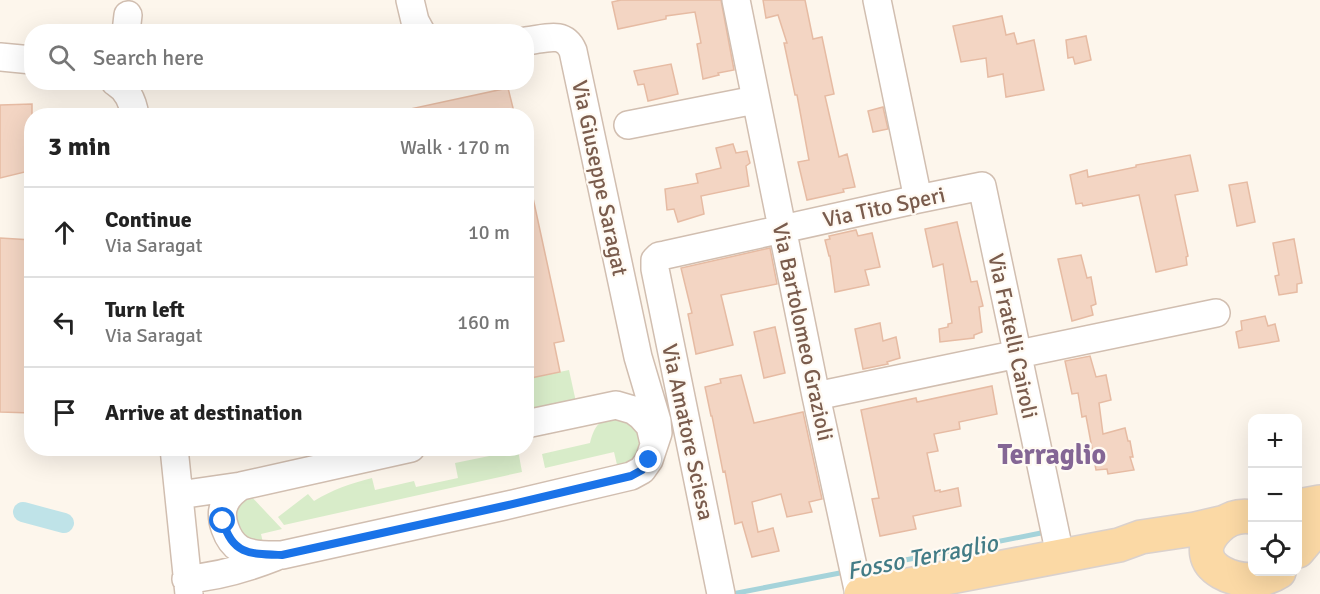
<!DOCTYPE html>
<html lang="en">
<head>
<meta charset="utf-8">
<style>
	body { margin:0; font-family:Signika,sans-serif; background:#f2f2f2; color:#222 }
	.controls { position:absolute; right:18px; bottom:18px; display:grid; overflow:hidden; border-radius:12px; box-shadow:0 6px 24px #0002 }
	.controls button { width:54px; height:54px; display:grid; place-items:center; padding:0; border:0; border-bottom:2px solid #e0e0e0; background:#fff; color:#222; font:30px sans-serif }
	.stop { position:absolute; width:18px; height:18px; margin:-14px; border:4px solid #1a73e8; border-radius:50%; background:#fff }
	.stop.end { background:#1a73e8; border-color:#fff; box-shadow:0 2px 6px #0008 }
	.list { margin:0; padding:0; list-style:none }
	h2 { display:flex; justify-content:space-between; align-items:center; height:78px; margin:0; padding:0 24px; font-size:26px }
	h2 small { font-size:20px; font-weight:400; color:#767676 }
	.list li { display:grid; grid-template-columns:39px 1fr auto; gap:18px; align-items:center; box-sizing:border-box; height:90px; padding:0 24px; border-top:2px solid #e0e0e0 }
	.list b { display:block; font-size:22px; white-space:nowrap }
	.list p { margin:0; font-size:20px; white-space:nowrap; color:#767676 }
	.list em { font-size:20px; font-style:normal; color:#767676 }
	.icon { flex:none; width:33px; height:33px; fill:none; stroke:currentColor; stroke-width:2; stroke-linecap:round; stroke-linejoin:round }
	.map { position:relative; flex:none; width:1320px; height:594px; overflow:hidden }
	.search { position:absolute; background:#fff; box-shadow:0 6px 24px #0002; left:24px; top:24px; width:510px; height:66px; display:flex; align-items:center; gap:15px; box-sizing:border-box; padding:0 21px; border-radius:24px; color:#767676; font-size:22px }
	.panel { position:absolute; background:#fff; box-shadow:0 6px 24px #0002; left:24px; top:108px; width:510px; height:348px; border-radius:24px }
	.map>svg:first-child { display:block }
</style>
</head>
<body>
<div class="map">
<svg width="1320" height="594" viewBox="0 0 1320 594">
	<rect width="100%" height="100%" fill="#fdf6ec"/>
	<path fill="#d8ecc9" d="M569 370 576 402 532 411 526 379Z
		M618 415 641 429V456L618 469 614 452 545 468 542 454 590 443C595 424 600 420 618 415Z
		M518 450 522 472 284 525 278 517 308 494 314 501C334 489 349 484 372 478L375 490 414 481 416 487 458 478 455 463Z
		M248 493 282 529 261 534 264 547 251 548 231 527 237 502Z"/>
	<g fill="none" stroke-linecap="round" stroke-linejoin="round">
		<path stroke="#a5d3da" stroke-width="5" d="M860 569 1041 533
			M732 594 845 572"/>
		<path stroke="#bfe3e8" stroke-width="20" d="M23 512 64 523"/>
	</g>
	<path fill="#f3d5c3" stroke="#e6bba3" stroke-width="1.5" d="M621 0H721L734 70 718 73 719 75 703 79 697 44 701 43 695 12 666 16V19L618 29 612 2Z
		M763 0H805L813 39 822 37 834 94 825 96 839 157 847 154 855 187 843 189 844 192 807 200 798 162 809 160 797 95H795L784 43H787L778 15 766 18Z
		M1002 16 1006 35 1014 33 1017 44 1034 40 1044 90 1006 97 1003 74 988 77 986 58 961 62 953 26Z
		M1086 36 1091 60 1075 64 1073 57 1068 58 1066 40Z
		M671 64 678 94 648 101 644 84 638 85 634 71Z
		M508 88 515 116H410V109Z
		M32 104V148L29 149V171L0 178V105Z
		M883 107 888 129 873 132 868 111Z
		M733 144 736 153 747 151 750 163 746 166 749 186 701 196 704 214 678 222 674 209 667 210 665 189 698 183 696 174 721 168 716 148Z
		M1190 155 1198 191 1175 195 1188 256 1186 257 1187 265 1156 272 1139 195 1083 206 1082 203 1076 204 1070 175 1087 170 1088 177 1136 167V165Z
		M1247 182 1255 222 1237 226 1229 185Z
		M533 198 564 341 554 343 560 372 526 379V199Z
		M957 222 971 282 977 281 983 306 979 307 982 332 974 335V338L940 342 939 329 948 327V324L952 323 943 264 933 267 925 229Z
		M856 230 858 236 872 233 880 267 865 270 869 285 835 292 830 256H829L825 240 830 239 829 236Z
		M0 238 32 240V413L0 412Z
		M1294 239 1302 283 1297 284V292L1279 295 1275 276 1279 275 1273 243Z
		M770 248 777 284 721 295 733 345 696 354 688 314 692 313 681 268Z
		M1081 255 1087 278 1091 277 1096 304 1091 306 1093 315 1072 321 1058 259Z
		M1265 316 1268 326 1275 324 1279 341 1239 348 1236 332 1242 330 1241 321Z
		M880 323 883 341 896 337 900 358 887 362 888 364 863 369 855 329Z
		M775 327 785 373 764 378 754 332Z
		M1090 356 1096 377 1106 375 1111 400 1099 403 1103 434 1125 428 1128 441H1130L1133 457H1130L1134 470 1108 474 1107 469 1096 470 1086 416 1082 417 1078 393 1072 394 1065 361Z
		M741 375 754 423 803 412 822 499 809 502 812 512 787 517 781 494 752 502 758 532 773 528 779 551 752 557 742 522 735 524 725 471 723 472 712 416H711L705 387 721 383 720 379Z
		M992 386 997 414 959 422 960 429 934 434 938 451 927 453 935 491 940 490V492L958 488 961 506 913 516 916 529 880 536 872 499 879 498 861 410 916 398 917 402Z"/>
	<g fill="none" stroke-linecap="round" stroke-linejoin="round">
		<g stroke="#d1beb0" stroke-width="30">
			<path id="minor" d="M410 0 415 21 421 32
				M736 0 816 396 859 594
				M877 0 918 199
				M126 32 128 15
				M0 57 32 60
				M115 82C127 89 133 102 135 116
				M628 125 755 100
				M816 396 1216 313
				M526 424 616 405 633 410 641 416 650 426 653 439
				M174 448 189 594
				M241 486C235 490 228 496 225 503 218 517 227 541 240 549 251 556 269 555 282 555L504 506 631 476 642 470 649 460 658 433 657 421 638 357 573 51C564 30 545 39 526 41
				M179 495 241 486 411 448
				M186 579C217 577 247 568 275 557
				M721 594 655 269V260L659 256 665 255 918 199 982 186 1060 555"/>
		</g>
		<g stroke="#dad1cd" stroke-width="36">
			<path id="major" d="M1298 506 1320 502
				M1252 517C1240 515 1228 518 1218 528 1180 566 1245 594 1279 572
				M1298 551 1313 533 1320 528
				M861 594 1119 545 1141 537 1195 529 1225 522"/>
		</g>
		<use href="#minor" stroke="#fff" stroke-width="27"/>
		<use href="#major" stroke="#fbd9a5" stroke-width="33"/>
	</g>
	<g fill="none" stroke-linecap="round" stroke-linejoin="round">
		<path stroke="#1a73e8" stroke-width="8" d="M223 521C232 555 251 554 282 555L504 506 631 476 642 470 649 460"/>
	</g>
	<g text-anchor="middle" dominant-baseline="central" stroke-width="4.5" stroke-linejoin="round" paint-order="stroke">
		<g font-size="22" fill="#7a5c4d" stroke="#fffaf3">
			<text transform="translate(600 178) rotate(78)">Via Giuseppe Saragat</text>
			<text transform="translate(884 207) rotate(-12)">Via Tito Speri</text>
			<text transform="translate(803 332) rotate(78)">Via Bartolomeo Grazioli</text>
			<text transform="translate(1013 336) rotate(78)">Via Fratelli Cairoli</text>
			<text transform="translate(688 432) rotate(78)">Via Amatore Sciesa</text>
		</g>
		<g font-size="24" font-style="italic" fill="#437c86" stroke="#fffaf3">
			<text transform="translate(922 557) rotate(-11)">Fosso Terraglio</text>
		</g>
		<g font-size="28" font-weight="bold" fill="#846695" stroke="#fffaf3">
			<text x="1052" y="455">Terraglio</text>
		</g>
	</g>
</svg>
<div class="controls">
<button>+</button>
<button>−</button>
<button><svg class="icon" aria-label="locate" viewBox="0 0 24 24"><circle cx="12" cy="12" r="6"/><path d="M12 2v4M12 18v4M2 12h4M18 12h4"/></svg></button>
</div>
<div class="stop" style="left:223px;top:521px"></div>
<div class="stop end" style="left:649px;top:460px"></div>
<div class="search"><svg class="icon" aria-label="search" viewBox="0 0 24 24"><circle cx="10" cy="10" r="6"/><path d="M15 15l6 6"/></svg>Search here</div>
<section class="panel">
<h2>3 min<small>Walk · 170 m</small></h2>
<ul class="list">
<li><svg class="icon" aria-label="ahead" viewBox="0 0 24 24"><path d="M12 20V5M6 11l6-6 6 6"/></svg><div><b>Continue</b><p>Via Saragat</p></div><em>10 m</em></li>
<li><svg class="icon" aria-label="left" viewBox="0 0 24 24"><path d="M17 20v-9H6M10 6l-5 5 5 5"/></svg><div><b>Turn left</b><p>Via Saragat</p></div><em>160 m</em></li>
<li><svg class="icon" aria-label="arrive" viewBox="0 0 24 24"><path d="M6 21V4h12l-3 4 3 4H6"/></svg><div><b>Arrive at destination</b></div></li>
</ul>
</section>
</div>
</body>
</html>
